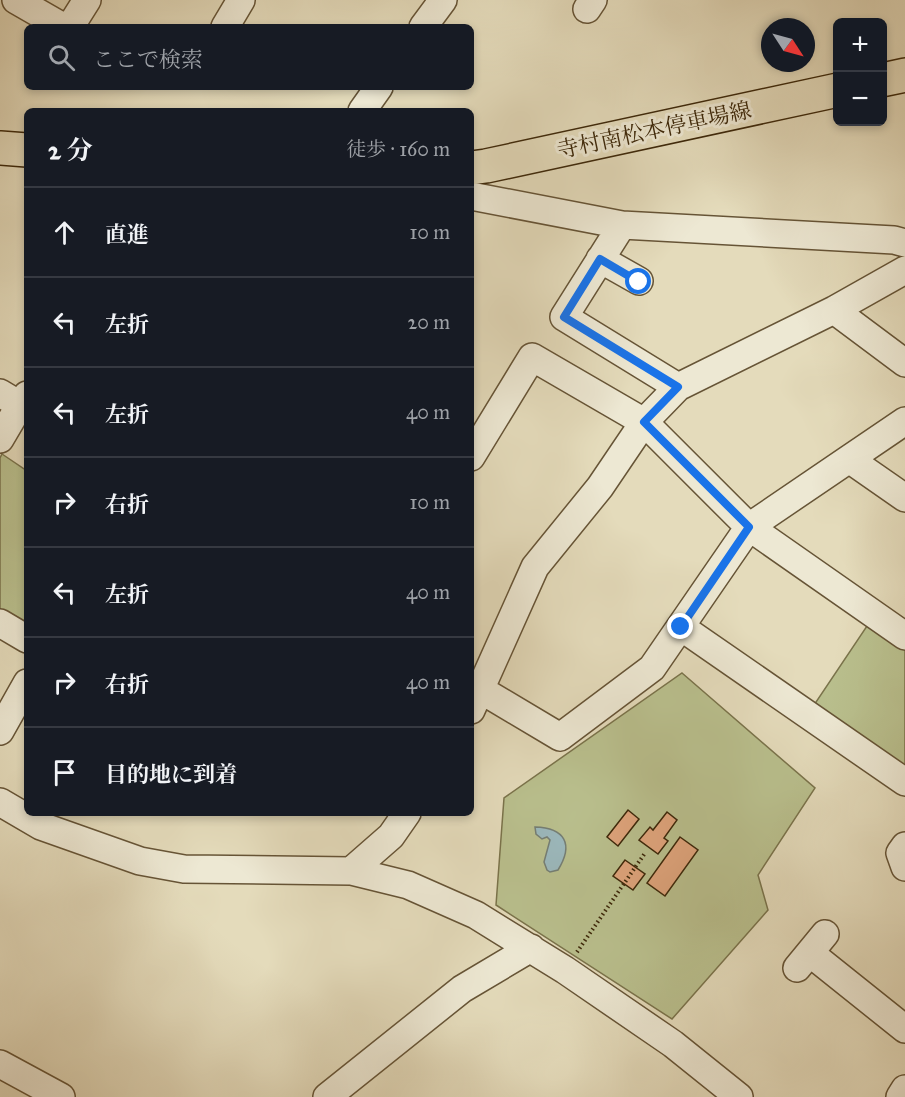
<!DOCTYPE html>
<html lang="ja">
<head>
<meta charset="utf-8">
<style>
	body { margin:0; font-family:"IM FELL Great Primer","Noto Serif JP",serif; background:#20242c; color:#f1f3f6 }
	.controls { position:absolute; right:18px; top:18px; display:grid; overflow:hidden; border-radius:9px; box-shadow:0 3px 9px #0003 }
	.controls button { width:54px; height:54px; display:grid; place-items:center; padding:0; border:0; border-bottom:2px solid #363941; background:#171b24; color:#f1f3f6; font:30px sans-serif }
	.compass { position:absolute; left:761px; top:18px; width:54px; height:54px; border-radius:50%; background:#171b24; box-shadow:0 3px 9px #0003; rotate:126deg }
	.stop { position:absolute; width:18px; height:18px; margin:-14px; border:4px solid #1a73e8; border-radius:50%; background:#fff }
	.stop.end { background:#1a73e8; border-color:#fff; box-shadow:0 2px 6px #0008 }
	.list { margin:0; padding:0; list-style:none }
	h2 { display:flex; justify-content:space-between; align-items:center; height:78px; margin:0; padding:0 24px; font-size:26px }
	h2 small { font-size:20px; font-weight:400; color:#9ea1a6 }
	.list li { display:grid; grid-template-columns:39px 1fr auto; gap:18px; align-items:center; box-sizing:border-box; height:90px; padding:0 24px; border-top:2px solid #363941 }
	.list b { display:block; font-size:22px; white-space:nowrap }
	.list em { font-size:20px; font-style:normal; color:#9ea1a6 }
	.icon { flex:none; width:33px; height:33px; fill:none; stroke:currentColor; stroke-width:2; stroke-linecap:round; stroke-linejoin:round }
	.map { position:relative; flex:none; width:905px; height:1097px; overflow:hidden }
	.search { position:absolute; background:#171b24; box-shadow:0 3px 9px #0003; left:24px; top:24px; width:450px; height:66px; display:flex; align-items:center; gap:15px; box-sizing:border-box; padding:0 21px; border-radius:9px; color:#9ea1a6; font-size:22px }
	.panel { position:absolute; background:#171b24; box-shadow:0 3px 9px #0003; left:24px; top:108px; width:450px; height:708px; border-radius:9px }
	.map>svg:first-child { display:block }
</style>
</head>
<body>
<div class="map">
<svg width="905" height="1097" viewBox="0 0 905 1097">
	<rect width="100%" height="100%" fill="#e4dbbb"/>
	<filter id="stains"><feTurbulence type="fractalNoise" baseFrequency=".00333" numOctaves="4"/><feColorMatrix values="0 0 0 0 .2 0 0 0 0 .09 0 0 0 0 .02 0 0 0 .5 -.17"/></filter>
	<radialGradient id="worn" r=".72"><stop offset=".6" stop-color="#630" stop-opacity="0"/><stop offset="1" stop-color="#630" stop-opacity=".3"/></radialGradient>
	<path fill="#b9bf8d" stroke="#7a734b" stroke-width="1.5" d="M2 454 27 471V624L0 611V458Z
		M869 623 905 648V768L814 705Z
		M682 673 815 788 758 875 768 910 672 1019 496 905 504 798Z"/>
	<path fill="#9bb8bc" stroke="#757e74" stroke-width="1.5" d="M535 827C565 828 574 844 558 870L550 872 547 870 544 862 550 840 547 837 542 839 536 834Z"/>
	<path fill="#dfa47c" stroke="#3c2709" stroke-width="1.5" d="M628 810 639 819 618 846 607 837Z
		M667 812 677 820 664 838 668 841 658 854 639 840 650 827 653 830Z
		M680 837 698 850 665 896 647 883Z
		M625 860 645 874 633 890 613 876Z"/>
	<g fill="none" stroke-linecap="round" stroke-linejoin="round">
		<g stroke="#665436" stroke-width="30">
			<path id="minor" d="M16 0 63 27
				M587 9 593 0
				M70 27 87 0
				M225 27 241 0
				M423 27 443 0
				M362 111 379 87
				M471 196 622 225 894 240 905 243
				M622 225 564 317 678 387
				M600 259 639 281
				M834 310 905 363
				M0 393 20 405 27 395
				M0 439 20 405
				M471 457 532 357 644 422 749 527 905 636
				M849 459 905 421
				M0 623 27 639
				M681 627 905 782
				M471 684 560 737 652 668 749 527 849 459 905 498
				M471 710 535 567 600 487 644 422 678 387 834 310 905 270
				M0 731 27 683
				M0 802 41 826 140 861 184 869 351 871 408 885 476 915 565 970 673 1044 739 1097
				M905 846 900 853 905 867
				M351 871 391 836 407 813
				M810 953 905 1029
				M797 968 825 934
				M0 1064 61 1097
				M327 1097 462 989 531 948
				M900 1097 905 1089"/>
		</g>
		<g stroke="#3c2709" stroke-width="36">
			<path id="major" d="M882 80 905 75
				M0 148 27 150
				M471 168 486 166 838 90"/>
		</g>
		<path stroke="#3c2709" stroke-width="4" stroke-dasharray="1.5 3" stroke-linecap="butt" d="M577 952 645 853"/>
		<use href="#minor" stroke="#ede8d3" stroke-width="27"/>
		<use href="#major" stroke="#e4dbbb" stroke-width="33"/>
	</g>
	<g fill="none" stroke-linecap="round" stroke-linejoin="round">
		<path stroke="#1a73e8" stroke-width="8" d="M639 282 600 259 564 317 678 387 644 422 749 527 681 627"/>
	</g>
	<g text-anchor="middle" dominant-baseline="central" stroke-width="6" stroke-linejoin="round" paint-order="stroke">
		<g font-size="22" fill="#3c2709" stroke="#ede8d3">
			<text transform="translate(654 130) rotate(-12)">寺村南松本停車場線</text>
		</g>
	</g>
	<rect width="100%" height="100%" filter="url(#stains)"/>
	<rect width="100%" height="100%" fill="url(#worn)"/>
</svg>
<div class="controls">
<button>+</button>
<button>−</button>
</div>
<svg class="compass" viewBox="-18 -18 36 36"><path d="M0-13l5 13h-10z" fill="#e53935"/><path d="M0 13l5-13h-10z" fill="#9ea1a6"/></svg>
<div class="stop" style="left:639px;top:282px"></div>
<div class="stop end" style="left:681px;top:627px"></div>
<div class="search"><svg class="icon" aria-label="search" viewBox="0 0 24 24"><circle cx="10" cy="10" r="6"/><path d="M15 15l6 6"/></svg>ここで検索</div>
<section class="panel">
<h2>2 分<small>徒歩 · 160 m</small></h2>
<ul class="list">
<li><svg class="icon" aria-label="ahead" viewBox="0 0 24 24"><path d="M12 20V5M6 11l6-6 6 6"/></svg><div><b>直進</b></div><em>10 m</em></li>
<li><svg class="icon" aria-label="left" viewBox="0 0 24 24"><path d="M17 20v-9H6M10 6l-5 5 5 5"/></svg><div><b>左折</b></div><em>20 m</em></li>
<li><svg class="icon" aria-label="left" viewBox="0 0 24 24"><path d="M17 20v-9H6M10 6l-5 5 5 5"/></svg><div><b>左折</b></div><em>40 m</em></li>
<li><svg class="icon" aria-label="right" viewBox="0 0 24 24"><path d="M7 20v-9h11M14 6l5 5-5 5"/></svg><div><b>右折</b></div><em>10 m</em></li>
<li><svg class="icon" aria-label="left" viewBox="0 0 24 24"><path d="M17 20v-9H6M10 6l-5 5 5 5"/></svg><div><b>左折</b></div><em>40 m</em></li>
<li><svg class="icon" aria-label="right" viewBox="0 0 24 24"><path d="M7 20v-9h11M14 6l5 5-5 5"/></svg><div><b>右折</b></div><em>40 m</em></li>
<li><svg class="icon" aria-label="arrive" viewBox="0 0 24 24"><path d="M6 21V4h12l-3 4 3 4H6"/></svg><div><b>目的地に到着</b></div></li>
</ul>
</section>
</div>
</body>
</html>
